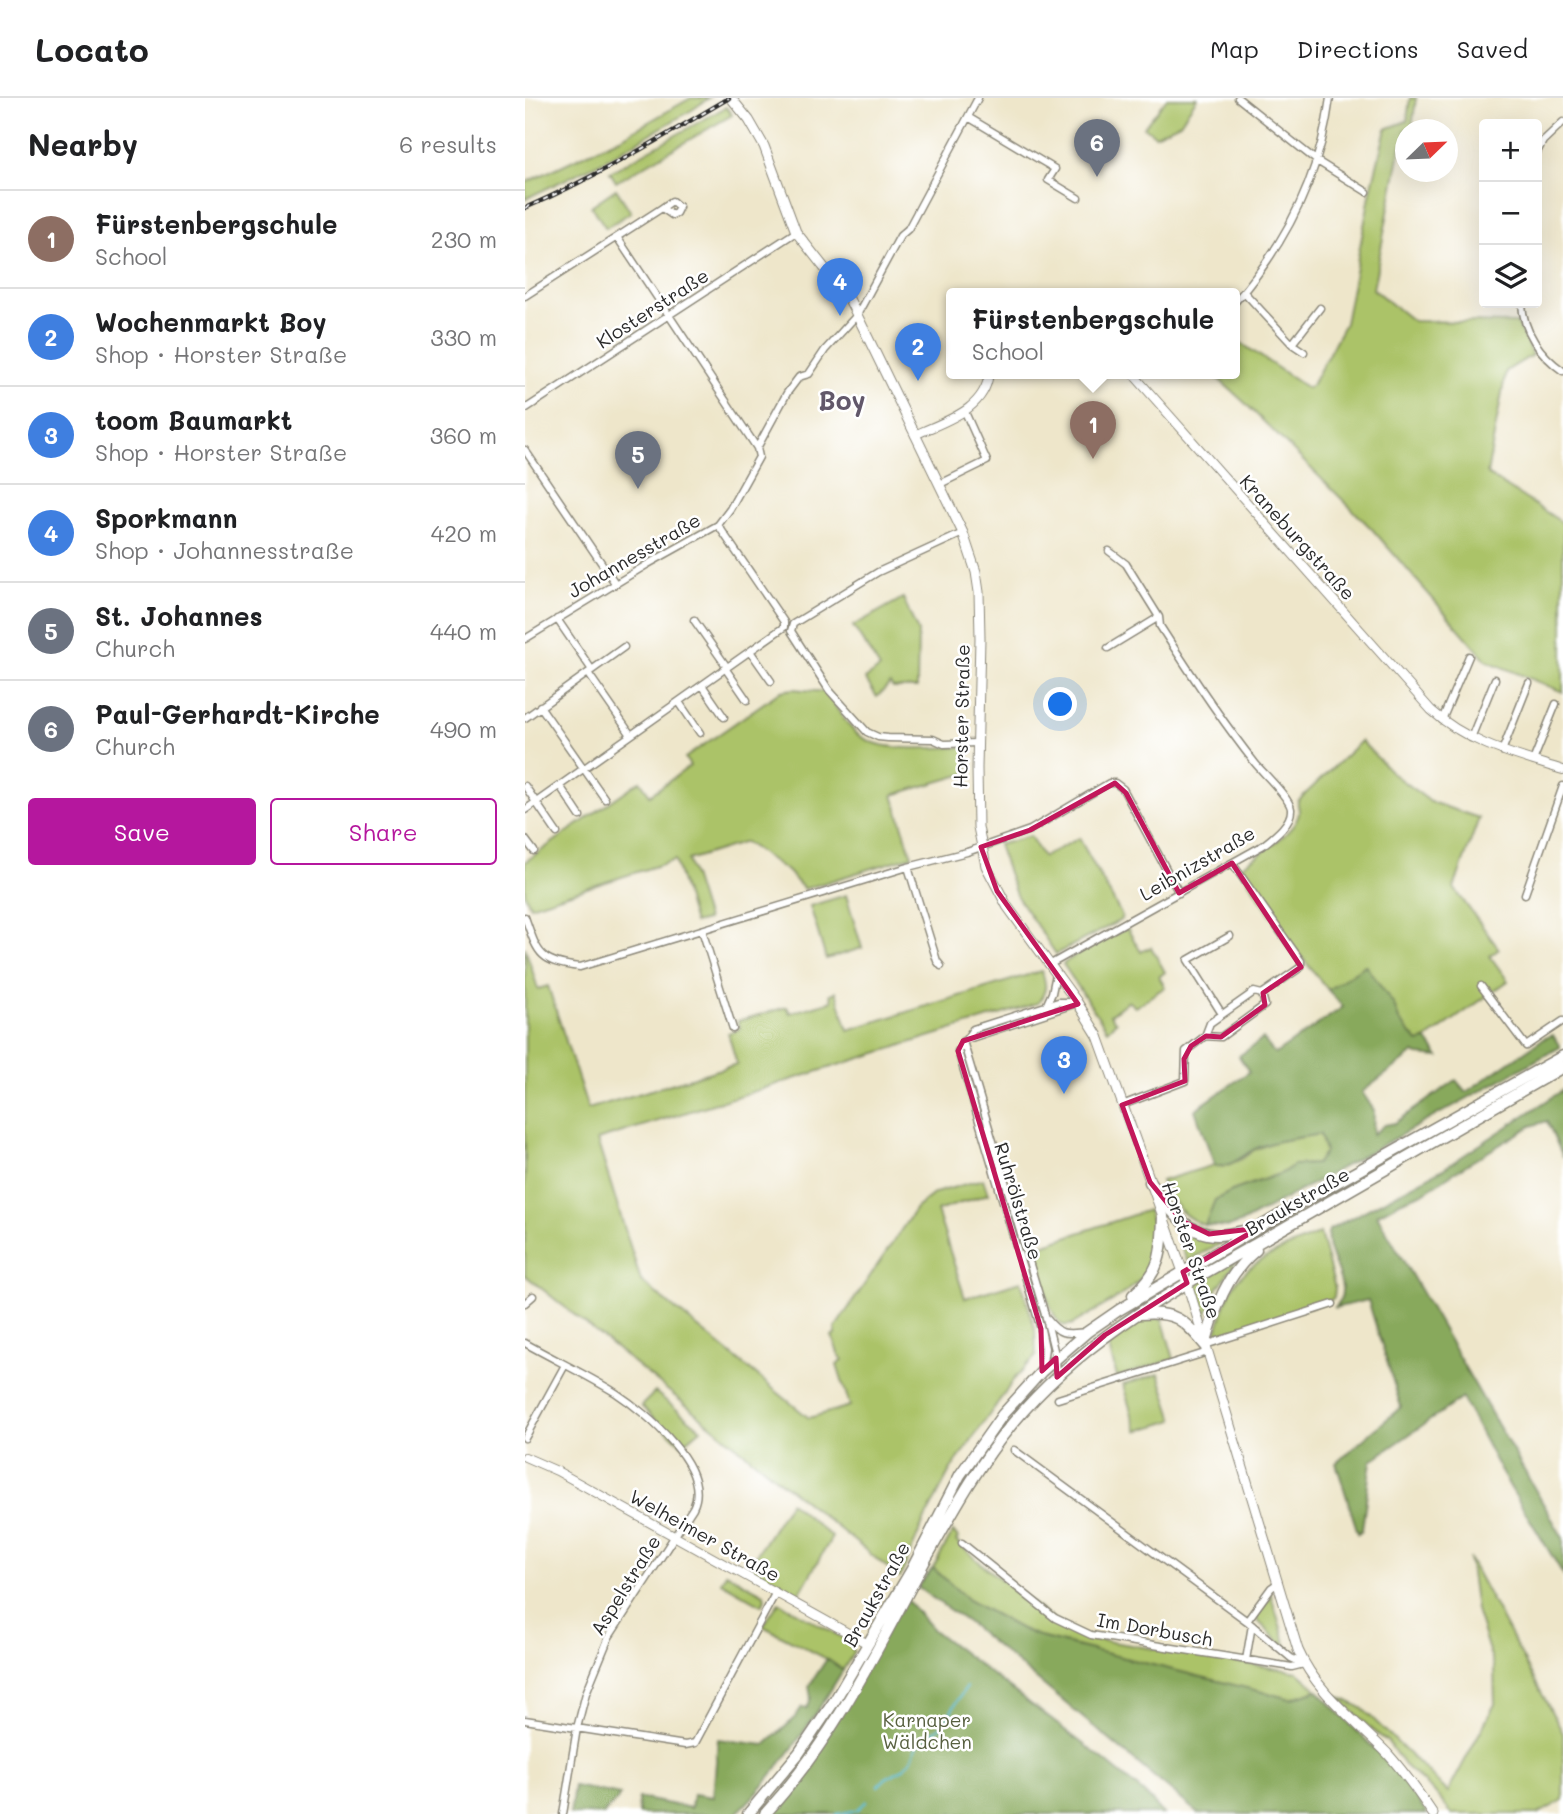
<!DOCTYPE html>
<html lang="en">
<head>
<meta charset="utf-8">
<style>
	body { margin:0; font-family:Mali,sans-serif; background:#f2f2f2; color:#202124 }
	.controls { position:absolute; right:21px; top:21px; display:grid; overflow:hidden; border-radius:7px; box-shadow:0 7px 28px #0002 }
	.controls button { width:63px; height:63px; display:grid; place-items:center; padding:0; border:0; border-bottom:2px solid #e0e0e0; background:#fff; color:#202124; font:35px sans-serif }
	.compass { position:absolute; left:870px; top:21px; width:63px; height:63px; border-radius:50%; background:#fff; box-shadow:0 7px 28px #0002; rotate:67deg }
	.you { position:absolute; left:536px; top:607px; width:24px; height:24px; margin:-18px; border:5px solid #fff; border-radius:50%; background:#1a73e8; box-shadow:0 0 0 10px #1a73e833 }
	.badge { display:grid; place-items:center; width:46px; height:46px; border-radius:50%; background:#b5179e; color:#fff; font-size:23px; font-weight:700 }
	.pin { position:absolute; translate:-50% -58px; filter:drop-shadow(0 2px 4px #0008) }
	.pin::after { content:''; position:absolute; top:37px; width:24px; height:21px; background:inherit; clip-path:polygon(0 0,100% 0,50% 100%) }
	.popup { position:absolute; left:421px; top:190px; width:294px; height:91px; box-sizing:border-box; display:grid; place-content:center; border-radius:7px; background:#fff; filter:drop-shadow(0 2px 5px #0005); font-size:23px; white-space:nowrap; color:#757577 }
	.popup b { font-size:26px; color:#202124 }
	.popup::after { content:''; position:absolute; left:50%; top:100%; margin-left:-14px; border:14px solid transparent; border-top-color:#fff }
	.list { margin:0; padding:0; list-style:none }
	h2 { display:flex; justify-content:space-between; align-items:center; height:91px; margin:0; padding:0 28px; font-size:30px }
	h2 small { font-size:23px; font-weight:400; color:#757577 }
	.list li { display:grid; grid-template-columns:46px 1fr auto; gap:21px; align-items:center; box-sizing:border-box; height:98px; padding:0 28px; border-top:2px solid #e0e0e0 }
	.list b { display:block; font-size:26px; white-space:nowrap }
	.list p { margin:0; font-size:23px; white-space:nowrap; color:#757577 }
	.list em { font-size:23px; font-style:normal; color:#757577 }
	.actions { display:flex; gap:14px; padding:21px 28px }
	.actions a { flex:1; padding:16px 0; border:2px solid #b5179e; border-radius:7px; text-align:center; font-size:24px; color:#b5179e }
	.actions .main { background:#b5179e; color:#fff }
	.icon { flex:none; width:38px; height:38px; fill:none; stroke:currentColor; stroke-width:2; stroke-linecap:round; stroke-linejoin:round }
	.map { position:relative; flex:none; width:1038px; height:1716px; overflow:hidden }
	header { display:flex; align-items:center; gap:42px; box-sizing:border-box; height:98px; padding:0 35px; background:#fff; border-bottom:2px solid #e0e0e0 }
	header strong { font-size:33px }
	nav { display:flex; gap:38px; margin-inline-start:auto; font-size:24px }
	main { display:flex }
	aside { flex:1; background:#fff }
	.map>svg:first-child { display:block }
</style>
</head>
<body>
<header>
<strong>Locato</strong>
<nav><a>Map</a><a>Directions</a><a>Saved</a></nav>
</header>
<main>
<aside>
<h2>Nearby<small>6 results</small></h2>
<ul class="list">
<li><span class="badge" style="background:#8d6e63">1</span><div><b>Fürstenbergschule</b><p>School</p></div><em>230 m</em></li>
<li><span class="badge" style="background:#3f7fe0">2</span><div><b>Wochenmarkt Boy</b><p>Shop · Horster Straße</p></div><em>330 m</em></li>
<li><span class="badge" style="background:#3f7fe0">3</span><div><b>toom Baumarkt</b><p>Shop · Horster Straße</p></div><em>360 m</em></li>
<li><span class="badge" style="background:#3f7fe0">4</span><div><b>Sporkmann</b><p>Shop · Johannesstraße</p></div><em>420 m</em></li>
<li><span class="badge" style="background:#6b7280">5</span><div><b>St. Johannes</b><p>Church</p></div><em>440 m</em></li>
<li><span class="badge" style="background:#6b7280">6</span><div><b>Paul-Gerhardt-Kirche</b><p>Church</p></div><em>490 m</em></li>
</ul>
<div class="actions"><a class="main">Save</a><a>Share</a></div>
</aside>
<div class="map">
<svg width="1038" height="1716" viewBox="0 0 1038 1716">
	<rect width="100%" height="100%" fill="#fff"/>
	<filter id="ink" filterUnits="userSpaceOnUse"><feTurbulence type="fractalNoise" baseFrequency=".0143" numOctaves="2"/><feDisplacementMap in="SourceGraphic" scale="14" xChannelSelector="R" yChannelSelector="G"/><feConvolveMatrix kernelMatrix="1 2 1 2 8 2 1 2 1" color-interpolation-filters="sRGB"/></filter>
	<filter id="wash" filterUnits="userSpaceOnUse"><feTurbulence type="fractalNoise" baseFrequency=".00686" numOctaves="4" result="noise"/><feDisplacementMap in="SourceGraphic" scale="28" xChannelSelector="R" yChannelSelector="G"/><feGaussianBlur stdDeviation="1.57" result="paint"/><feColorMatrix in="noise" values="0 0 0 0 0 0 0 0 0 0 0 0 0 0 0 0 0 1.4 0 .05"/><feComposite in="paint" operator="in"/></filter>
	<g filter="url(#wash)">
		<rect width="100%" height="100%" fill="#eee6ca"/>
		<path fill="#abc368" stroke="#6b774a" stroke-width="2" d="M166 0H184L167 12 78 63 0 101V85L97 39Z
			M642 0H672L655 25 630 37 619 29Z
			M885 0H891L887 30 880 32V41L876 48 848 191 888 223 992 225 1007 257 981 273 962 376 1038 425V594L962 563 847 431 719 304 687 275H710V241L782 290 787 287 820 225 846 92 861 31 882 23Z
			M201 9 207 17 91 84 85 74Z
			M91 91 106 114 81 130 66 108Z
			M378 500 393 534 392 590H368L365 586 352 599 340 581 355 570 328 528Z
			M268 591 300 594C310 607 318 622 330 634 354 657 409 649 440 649L443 652V675L368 697 387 758 279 791 262 773 220 744 163 762 182 822 169 825 150 762 5 808 0 796V764L115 683 125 697 165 668 160 660 256 593Z
			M836 643 868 676 906 704 954 720 929 790 974 851 965 858 983 883 900 942 893 944 874 922 869 907 840 867 803 892 762 841 716 771 719 766C732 758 775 732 774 713 774 710 772 706 773 703Z
			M505 738 518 759 554 740 597 818 596 822 531 856 491 797 473 747Z
			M321 797 337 850 301 861 285 808Z
			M602 830 616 854 626 849 640 874 634 879 640 889 610 909 603 903 585 917 591 924 582 932 538 866 551 857Z
			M0 849 13 891 23 888 63 1011 212 966 203 935 215 931 213 923 262 909 265 915 307 903 305 896 311 894 323 932 516 873C522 886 522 893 513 905L72 1042 116 1183 284 1320 325 1308 312 1267 318 1262 313 1255 307 1238 311 1237 310 1230 391 1110 410 1095 458 1081 463 1096 412 1113 440 1200 496 1183 510 1231 511 1258 491 1279 426 1371 398 1425 375 1480 0 1177Z
			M795 1036 800 1054 792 1066 769 1067 757 1075 707 1093 690 1102 680 1127C659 1121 645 1103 636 1083L689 1067 698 1069 717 1061 729 1052 749 1044Z
			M623 1112C625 1119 628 1126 630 1134 641 1183 580 1205 548 1226 544 1227 540 1229 536 1226 525 1220 512 1165 508 1150Z
			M648 1120 703 1140V1142L662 1163 646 1122Z
			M795 1135 810 1190 809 1199 806 1202 693 1238 691 1235C697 1219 701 1198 711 1184 730 1159 768 1148 795 1135Z
			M712 1162 692 1191 680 1220 671 1185Z
			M637 1220 649 1261 592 1279 582 1243 619 1221Z
			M634 1276 649 1322 612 1333 598 1287Z
			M130 1294 176 1331 157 1347 116 1308Z
			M265 1404 307 1439 273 1498 223 1470Z
			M428 1434 433 1440 431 1443C450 1461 469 1477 490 1492 518 1512 534 1530 568 1541L773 1574 792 1592 766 1601 518 1540 496 1531 443 1502 408 1470Z
			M944 1460 1038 1635V1702L1013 1716H927L908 1693 879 1667 863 1644 846 1631 811 1597 837 1610 923 1694 970 1606 969 1569 951 1512Z
			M201 1475 239 1496 240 1501 237 1507 196 1484Z
			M745 1494 763 1553 732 1522 731 1519 744 1500Z
			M254 1504 323 1543 329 1554 318 1572 302 1561 238 1528Z"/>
		<path fill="#88a95c" stroke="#5a6a44" stroke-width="2" d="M840 867 869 907 874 922 893 944 902 942 914 959 893 957 889 955 837 994 849 1012 848 1036 860 1027 870 1025 931 982 941 994 1018 941 1028 937 1035 949 718 1124 704 1129 680 1127 690 1102 707 1093 757 1075 769 1067 791 1066 800 1054 795 1036C774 1040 749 1042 730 1051 716 1058 706 1070 690 1068L670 1012 724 974 714 958 738 941 750 956 818 909 803 892Z
			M1038 992V1059L1022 1023 1006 1028 938 1069 896 1096 877 1103 852 1117 1038 1440V1476L976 1374 937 1300 846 1363 837 1432 833 1435 811 1365 876 1309 843 1202 809 1210C833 1189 795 1157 804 1132L918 1071Z
			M408 1470 443 1502 496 1531 518 1540 766 1601 792 1592 871 1673 902 1716H674L445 1526 392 1489Z
			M380 1500 408 1532 565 1651 619 1695 639 1716H241L288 1659Z
			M302 1561 318 1572C287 1623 254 1675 211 1716H114L113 1700 166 1710 168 1696 188 1699 193 1641 240 1647 269 1621 277 1609 282 1610 286 1600 284 1588Z
			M49 1688 95 1697 92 1702 78 1716H45Z"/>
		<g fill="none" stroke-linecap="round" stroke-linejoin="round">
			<path stroke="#57bdd5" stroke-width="2" d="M353 1688 361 1680 378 1671 386 1662 394 1644 417 1628 441 1589
				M312 1716 332 1712 342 1703"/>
		</g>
	</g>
	<g filter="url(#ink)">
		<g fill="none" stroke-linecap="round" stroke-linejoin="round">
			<g stroke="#8c887a" stroke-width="9">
				<path id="minor" d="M713 0 792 63 842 94
					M443 19 530 71 523 82 553 100
					M1012 54 1018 43 1038 24
					M137 110 147 103 154 109 151 115 147 117 137 110 92 139 232 350
					M719 194 767 246 779 254
					M0 198 92 139
					M710 204C761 146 795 77 805 0
					M997 205C998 233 1015 257 1038 273
					M767 246 795 210
					M0 311 271 134
					M0 352 90 485
					M415 386 462 363 440 314
					M438 435 353 474 268 526 266 533 304 592 342 634 353 639 363 640 408 641 419 646 452 645
					M32 521 67 572
					M169 522 202 569
					M0 541 123 466 193 427 205 411 234 359 232 350 262 295 274 279 284 276 300 252 332 217 375 138 383 131 453 0
					M583 550 634 519
					M225 553 246 583
					M200 570 222 602
					M63 575 106 637
					M177 587 199 619
					M154 604 175 635
					M15 608 80 701
					M0 620 99 549
					M917 622 944 558
					M946 640 970 581
					M977 653 1004 585
					M1008 663 1031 606
					M0 688 32 735
					M35 688 55 718
					M0 712 259 529V524L193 427
					M0 741 9 753
					M707 765 776 863V869L737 896
					M383 769 412 863 416 868
					M1000 796 1038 688
					M0 819C13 856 14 864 55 869L383 769 442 754 505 732 584 685H590L598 691 654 795
					M177 832 208 931
					M524 867 737 748C747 740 767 726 766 711 765 700 738 675 730 665 695 621 665 575 635 528L634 519 601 466 584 453
					M956 888 1001 948 1038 923
					M729 894 737 896 740 907 696 939 680 938 685 925Z
					M521 908 527 895 531 876
					M697 916 663 862 705 838
					M440 942 549 906
					M438 943 521 1220 531 1260 532 1278
					M597 1007 660 983 661 953 680 938
					M0 1205 8 1198
					M522 1221C536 1238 540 1236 561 1234
					M0 1245C30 1262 62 1277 91 1295 120 1314 188 1370 168 1410L84 1539 61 1595 52 1630 38 1716
					M680 1247 808 1206
					M517 1272 520 1250 516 1231 433 953 448 931 533 904H552
					M533 1301 683 1254
					M0 1340 40 1267
					M489 1352 722 1523 766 1560 779 1566
					M437 1445 530 1520 566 1537 767 1569 779 1566
					M722 1523 746 1490 753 1485
					M721 1562 727 1527
					M0 1622 160 1647 170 1645 251 1494"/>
			</g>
			<g stroke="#8c887a" stroke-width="10">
				<path id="tertiary" d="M607 275 906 612C943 646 991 657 1038 672
					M390 337C419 323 460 313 464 275
					M0 1359 32 1373 343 1546"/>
			</g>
			<g stroke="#8c887a" stroke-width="11">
				<path id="secondary" d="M206 0 224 22 239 48 271 134 324 201 332 217 438 435 451 474 454 494 455 540 452 670 453 729 461 768 482 808 552 904 573 938 662 1185 773 1552C791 1594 831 1623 862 1655 879 1674 894 1695 908 1716"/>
			</g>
			<g stroke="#8c887a" stroke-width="13">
				<path id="primary" d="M625 1084C642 1108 661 1138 694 1137 705 1136 717 1133 728 1131
					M608 1197C637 1173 637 1153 638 1118
					M615 1216C650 1213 658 1221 680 1247
					M680 1247C690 1210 701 1177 731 1152
					M223 1716 274 1655 310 1602 387 1471 435 1377 478 1316 517 1273 562 1234 594 1212 777 1104 1038 958
					M240 1716C309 1641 354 1548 402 1459 428 1413 453 1367 487 1326 564 1233 662 1186 764 1127 856 1074 947 1021 1038 969"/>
			</g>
			<use href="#minor" stroke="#fff" stroke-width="6"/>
			<use href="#tertiary" stroke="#fff" stroke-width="8"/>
			<use href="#secondary" stroke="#fff" stroke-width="9"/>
			<use href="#primary" stroke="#fff" stroke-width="10"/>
			<g stroke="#2b2b2b" stroke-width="4.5">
				<path id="rail" d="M0 110C71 79 138 39 204 0"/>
			</g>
			<use href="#rail" stroke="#fff" stroke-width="2" stroke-dasharray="5" stroke-linecap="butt"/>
		</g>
	</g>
	<path fill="none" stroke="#c2185b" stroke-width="5" stroke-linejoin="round" d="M590 685 601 695 654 795 707 765 776 869 738 895 740 907 696 939 681 938 666 948 659 961 660 983 597 1007 625 1084 657 1123 684 1136 734 1130 658 1174 662 1185 580 1237 532 1279 531 1260 517 1273 516 1231 433 953 438 943 553 906 472 793 456 749 505 732Z"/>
	<g text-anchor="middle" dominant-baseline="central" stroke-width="5" stroke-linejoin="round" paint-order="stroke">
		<g font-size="19" fill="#2b2b2b" stroke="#fff">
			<text transform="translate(127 210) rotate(-33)">Klosterstraße</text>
			<text transform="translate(773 439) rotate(48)">Kraneburgstraße</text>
			<text transform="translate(109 457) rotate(-30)">Johannesstraße</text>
			<text transform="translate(436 618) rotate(-89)">Horster Straße</text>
			<text transform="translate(672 765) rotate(-30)">Leibnizstraße</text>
			<text transform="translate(494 1103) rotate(73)">Ruhrölstraße</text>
			<text transform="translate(772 1103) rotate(-30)">Braukstraße</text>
			<text transform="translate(667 1152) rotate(71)">Horster Straße</text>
			<text transform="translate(180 1437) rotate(29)">Welheimer Straße</text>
			<text transform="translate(100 1487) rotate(-58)">Aspelstraße</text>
			<text transform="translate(351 1496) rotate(-61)">Braukstraße</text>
			<text transform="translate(630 1531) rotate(10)">Im Dorbusch</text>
		</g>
		<g font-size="19" fill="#586040" stroke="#fff">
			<text x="402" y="1621">Karnaper<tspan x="402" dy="22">Wäldchen</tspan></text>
		</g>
		<g font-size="26" font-weight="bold" fill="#62586a" stroke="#fff">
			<text x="317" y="302">Boy</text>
		</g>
	</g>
</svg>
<div class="controls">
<button>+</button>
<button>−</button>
<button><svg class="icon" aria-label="layers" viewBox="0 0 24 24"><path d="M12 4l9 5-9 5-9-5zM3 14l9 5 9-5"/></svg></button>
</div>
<svg class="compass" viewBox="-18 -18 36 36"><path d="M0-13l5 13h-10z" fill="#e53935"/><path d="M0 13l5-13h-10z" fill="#757577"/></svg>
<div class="you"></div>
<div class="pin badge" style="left:568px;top:361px;background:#8d6e63">1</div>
<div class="popup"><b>Fürstenbergschule</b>School</div>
<div class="pin badge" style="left:393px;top:283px;background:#3f7fe0">2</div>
<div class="pin badge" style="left:539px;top:996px;background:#3f7fe0">3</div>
<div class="pin badge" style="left:315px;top:218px;background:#3f7fe0">4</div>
<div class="pin badge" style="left:113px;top:391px;background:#6b7280">5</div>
<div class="pin badge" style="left:572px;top:79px;background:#6b7280">6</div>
</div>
</main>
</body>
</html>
